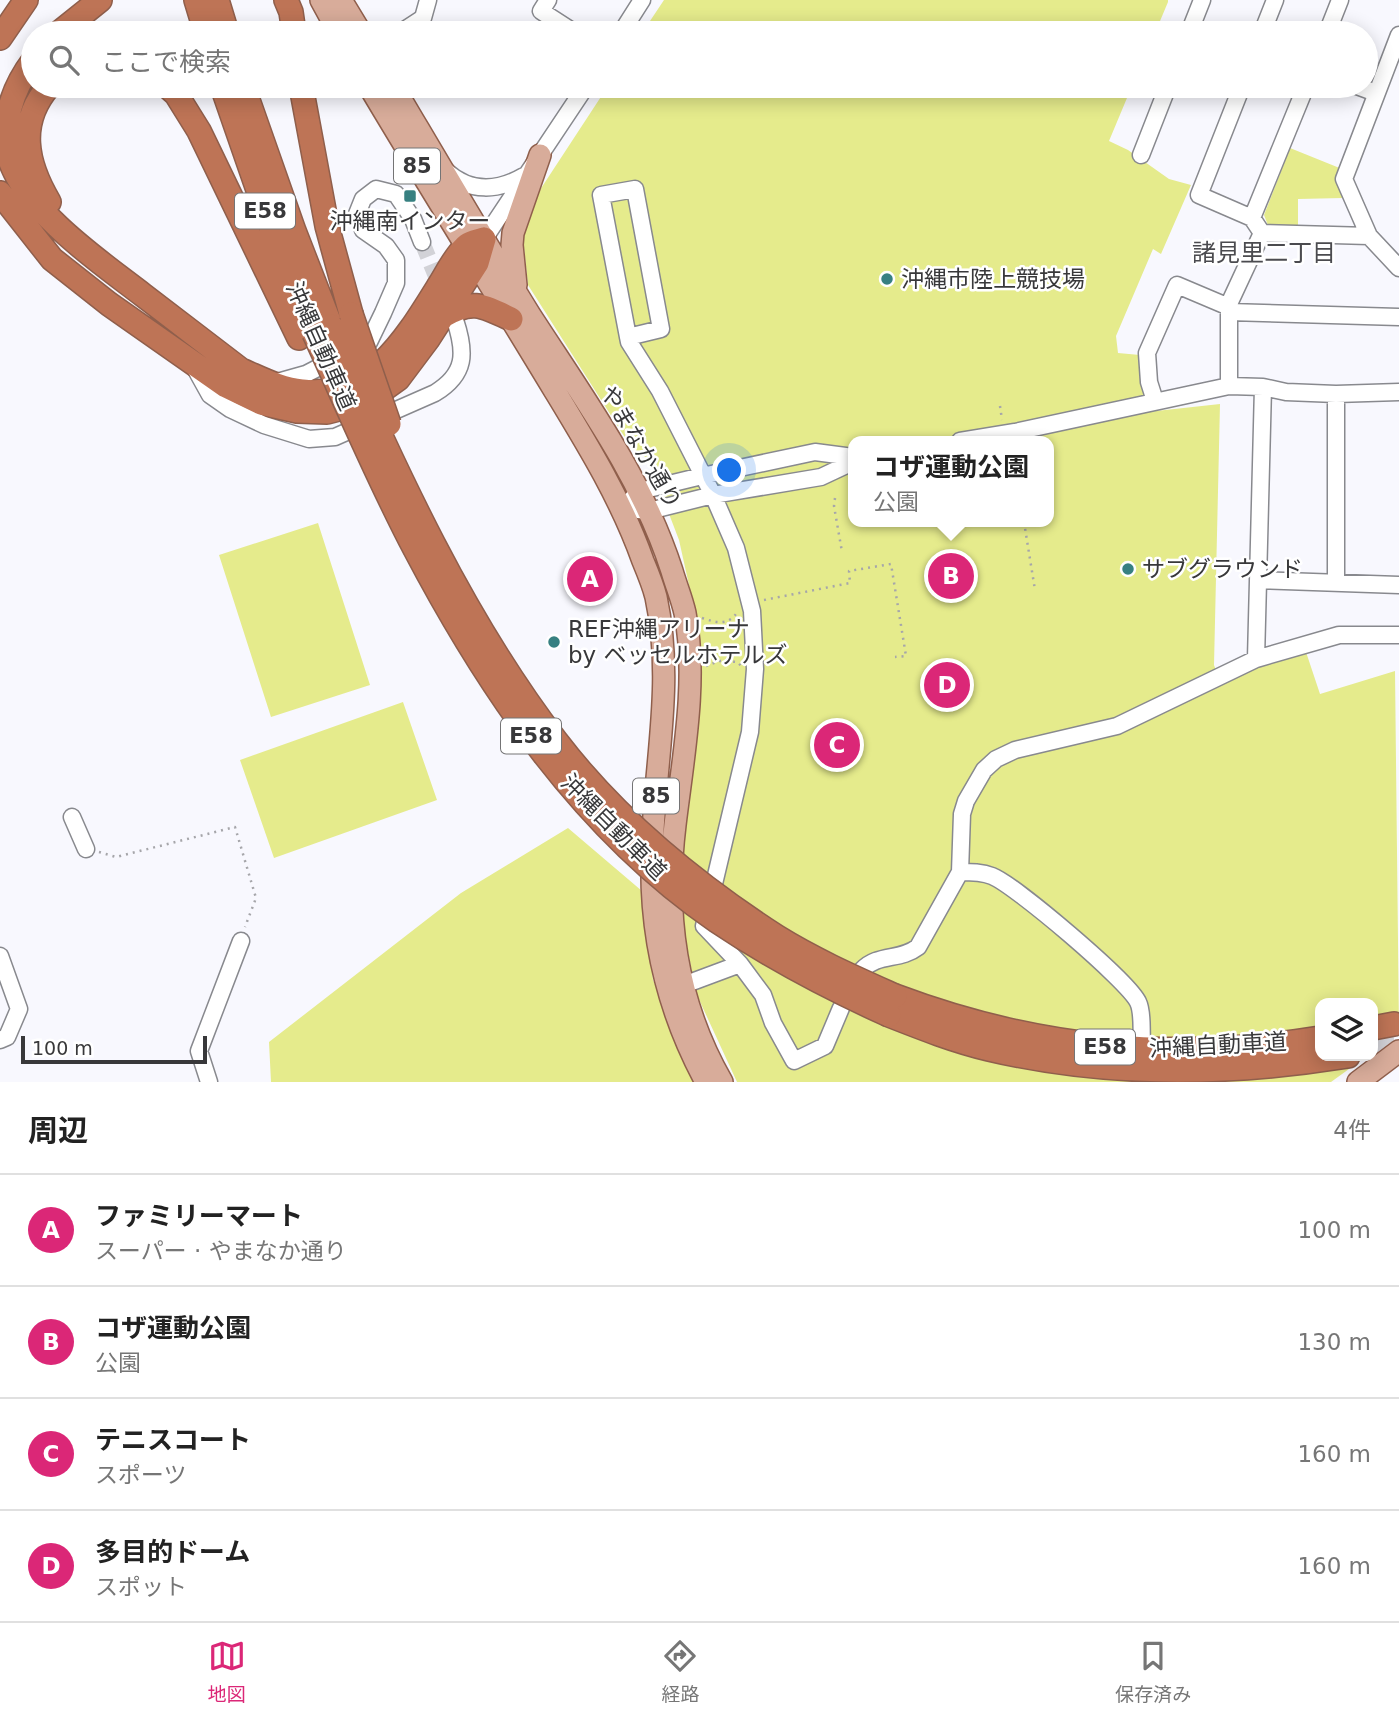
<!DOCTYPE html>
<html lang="ja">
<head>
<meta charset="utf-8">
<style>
	body { margin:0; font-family:"DejaVu Sans","Noto Sans JP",sans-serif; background:#f6f6f6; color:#222 }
	.controls { position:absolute; right:21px; bottom:21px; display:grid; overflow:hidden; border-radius:14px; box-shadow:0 4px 18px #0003 }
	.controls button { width:63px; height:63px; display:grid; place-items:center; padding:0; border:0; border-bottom:2px solid #e0e0e0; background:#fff; color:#222; font:35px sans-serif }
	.scale { position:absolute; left:21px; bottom:18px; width:186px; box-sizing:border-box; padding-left:7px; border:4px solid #38383a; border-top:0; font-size:19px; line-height:24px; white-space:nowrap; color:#38383a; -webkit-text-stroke:5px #fff; paint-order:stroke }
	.you { position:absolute; left:730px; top:471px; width:24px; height:24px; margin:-18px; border:5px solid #fff; border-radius:50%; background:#1a73e8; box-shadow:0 0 0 10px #1a73e833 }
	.badge { display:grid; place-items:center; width:46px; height:46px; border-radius:50%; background:#db2777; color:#fff; font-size:23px; font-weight:700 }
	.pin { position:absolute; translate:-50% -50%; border:4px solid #fff; box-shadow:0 2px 7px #0006 }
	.popup { position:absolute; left:848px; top:436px; width:206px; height:91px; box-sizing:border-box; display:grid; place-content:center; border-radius:14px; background:#fff; filter:drop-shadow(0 2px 5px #0005); font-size:23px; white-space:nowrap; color:#767676 }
	.popup b { font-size:26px; color:#222 }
	.popup::after { content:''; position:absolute; left:50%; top:100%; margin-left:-14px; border:14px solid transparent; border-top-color:#fff }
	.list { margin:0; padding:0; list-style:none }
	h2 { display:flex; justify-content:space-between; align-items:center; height:91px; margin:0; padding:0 28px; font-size:30px }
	h2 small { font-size:23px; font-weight:400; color:#767676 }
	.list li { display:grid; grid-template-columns:46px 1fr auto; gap:21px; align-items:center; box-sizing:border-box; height:112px; padding:0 28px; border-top:2px solid #e0e0e0 }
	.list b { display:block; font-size:26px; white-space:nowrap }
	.list p { margin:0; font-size:23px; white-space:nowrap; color:#767676 }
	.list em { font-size:23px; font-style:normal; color:#767676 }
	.icon { flex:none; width:38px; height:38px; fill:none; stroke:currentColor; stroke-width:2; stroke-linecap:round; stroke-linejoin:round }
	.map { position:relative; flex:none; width:1399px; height:1082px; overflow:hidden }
	.search { position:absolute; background:#fff; box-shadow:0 4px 18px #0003; left:21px; right:21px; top:21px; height:77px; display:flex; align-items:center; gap:18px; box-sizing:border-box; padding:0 24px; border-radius:38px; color:#767676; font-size:26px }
	.sheet { height:539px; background:#fff }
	nav { display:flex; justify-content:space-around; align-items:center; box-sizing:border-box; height:98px; border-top:2px solid #e0e0e0; background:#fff; font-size:19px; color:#767676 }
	nav a { display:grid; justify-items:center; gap:4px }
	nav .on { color:#db2777 }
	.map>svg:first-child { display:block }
</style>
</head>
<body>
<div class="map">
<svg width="1399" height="1082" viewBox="0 0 1399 1082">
	<rect width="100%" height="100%" fill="#f8f8fe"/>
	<path fill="#e5eb8c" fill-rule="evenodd" d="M664 0H1168V2L1155 33H642Z
		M608 86H1132L1109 141 1128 150 1169 179 1191 185 1161 254 1153 249 1116 336 1118 353 1140 355 1147 412 1220 404 1214 665 1220 682 1257 662 1305 649 1320 694 1395 671 1399 1031 1373 1051V1003H1320V1056H1367L1331 1082H737L696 993 680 910 695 612 679 540 648 459 631 447 528 285 523 238 534 199ZM853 441H1049V522H853Z
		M1290 148 1342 169 1337 183 1343 198 1298 199V229L1269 228 1264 215Z
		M318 523 370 685 271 717 219 555Z
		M403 702 437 800 274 858 240 760Z
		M568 828 642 891 653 980 698 1082H271L269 1042 461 893Z"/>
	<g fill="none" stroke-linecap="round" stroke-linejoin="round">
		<path stroke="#d2d2d7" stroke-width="16" stroke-dasharray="16 8" stroke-linecap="butt" d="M422 242 442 291"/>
		<path stroke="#d2d2d7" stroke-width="23" stroke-dasharray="23 11" stroke-linecap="butt" d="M1373 1050 1399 1044"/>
		<g stroke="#88898e" stroke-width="19">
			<path id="minor" d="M548 0 541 11 575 33
				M400 33 423 18 428 0
				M621 33 642 0
				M1189 33 1202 0
				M1262 33 1275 0
				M1327 33 1340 0
				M1399 35 1344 179 1369 236 1399 268
				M1242 86 1199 195 1252 218 1262 233
				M1357 86 1376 93
				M1141 155 1168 86
				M446 171C470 193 498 191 524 176
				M1252 218 1306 86
				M1262 233 1369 236
				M484 239 586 86
				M1229 312 1399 317
				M628 337 661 329 635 189 601 195 628 337 629 342 660 391 713 495 736 548 752 611 755 669 750 732 704 926 740 964 763 995 773 1023 794 1061 825 1046 841 1008
				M355 349 369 342 383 313 396 283V260L386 246 363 230 357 214 363 199 376 189 396 194 413 219 422 242
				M195 368 210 395 230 409 264 425 309 439 335 437 435 393C466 374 466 353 455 320
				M274 383 306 374 335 359
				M1229 386V304L1262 233
				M1155 401 1149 382 1147 353 1177 285 1229 307
				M960 441 1015 432 1229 386 1263 387 1286 392 1336 394 1399 392
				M622 509 640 491 702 476 815 452 853 457
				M638 510 649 511 713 495 821 477 853 462
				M1258 580 1399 585
				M1336 582V394
				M1256 659 1263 387
				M72 817 86 849
				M960 872C971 872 982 872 992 876 1015 885 1128 981 1138 1002 1143 1012 1141 1029 1142 1039
				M0 956 19 1009 7 1037 0 1040
				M862 970C878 953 900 961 918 947L960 872 962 814 966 801 984 770 996 759 1015 750 1117 726 1256 659 1339 635H1399
				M673 989 740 964
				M209 1082 199 1051 241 941"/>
		</g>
		<g stroke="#8f5f4c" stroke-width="24">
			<path id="major" d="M321 0 339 33
				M341 0 361 33
				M369 86C429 187 492 287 553 388 587 444 621 499 643 561 648 573 653 585 656 597 675 686 653 769 652 857 650 937 668 1012 706 1082
				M393 86C438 162 483 239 530 315 583 397 642 477 672 571 676 585 682 599 685 613 698 680 683 758 675 825 664 915 676 1002 722 1082
				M516 285 512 245 513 233 540 155
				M1358 1082 1399 1051"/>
		</g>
		<g stroke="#8f5f4c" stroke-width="26">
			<path id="highway" d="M196 0 206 33
				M217 0 227 33
				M286 0 291 12 294 33
				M59 33 100 0
				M0 38 26 0
				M33 61C12 89 0 125 10 160 29 214 99 261 143 295 176 320 208 345 241 370 260 378 280 389 302 391 370 400 407 337 438 287 446 275 454 257 465 247 469 242 478 241 484 239
				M167 86 176 94 199 131 299 338
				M222 86 274 236 314 333
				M243 86 294 231 331 326
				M301 86 327 226 351 314
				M0 193 52 259 109 304 226 386 261 403 297 411 327 412 366 402 398 379 428 339 477 263 484 239
				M49 202C26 163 17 123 49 86
				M443 316C472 299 482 305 511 319
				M895 996C1036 1049 1172 1062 1320 1038
				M889 1015C922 1028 955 1041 989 1049 1107 1077 1229 1075 1348 1056
				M1373 1028 1394 1024"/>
		</g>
		<path stroke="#a6a6aa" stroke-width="2.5" stroke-dasharray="2 5" stroke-linecap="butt" d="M1000 406 1002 420
			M835 498 834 506 842 552
			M1024 522 1035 590
			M764 600 850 583 849 571 891 564 906 656 895 657
			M702 618C717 623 729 626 738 611
			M706 666 719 661 738 662 741 666
			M99 852 116 857 235 827 256 898 245 927"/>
		<use href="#minor" stroke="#fff" stroke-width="16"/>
		<use href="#major" stroke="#d8ac9a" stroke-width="21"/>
		<use href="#highway" stroke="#be7456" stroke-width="23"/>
		<g stroke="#8f5f4c" stroke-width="26" stroke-linecap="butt">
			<path id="highway-bridge" d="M351 314 389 424
				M331 326C395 469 460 616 556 741 615 818 695 884 777 937 814 960 855 978 895 996
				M314 333C347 405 378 479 415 549 489 690 584 830 717 921 772 958 829 988 889 1015"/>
		</g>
		<use href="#highway-bridge" stroke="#be7456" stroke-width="23"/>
	</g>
	<g fill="#378081" stroke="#fff" stroke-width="2.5">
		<rect x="403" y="189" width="14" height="14" rx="3.5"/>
		<circle cx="887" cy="279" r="7"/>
		<circle cx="1128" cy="569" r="7"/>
		<circle cx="554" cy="642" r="7"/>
	</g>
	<g text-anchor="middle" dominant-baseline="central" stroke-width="5" stroke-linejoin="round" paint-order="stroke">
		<g fill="#fff" stroke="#747475" stroke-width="2">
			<rect x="394" y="148.5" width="46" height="35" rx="5"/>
			<rect x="235" y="193.5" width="60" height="35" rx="5"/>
			<rect x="501" y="718.5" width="60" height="35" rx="5"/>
			<rect x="633" y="778.5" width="46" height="35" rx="5"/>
			<rect x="1075" y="1029.5" width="60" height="35" rx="5"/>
		</g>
		<g font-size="21" font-weight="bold" fill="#38383a">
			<text x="417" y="166">85</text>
			<text x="265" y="211">E58</text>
			<text x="531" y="736">E58</text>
			<text x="656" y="796">85</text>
			<text x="1105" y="1047">E58</text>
		</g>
		<g font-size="23" fill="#38383a" stroke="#fff" text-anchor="start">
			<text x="410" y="221" text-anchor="middle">沖縄南インター</text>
			<text x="901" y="279">沖縄市陸上競技場</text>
			<text x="1142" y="569">サブグラウンド</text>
			<text x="568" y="629">REF沖縄アリーナ<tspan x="568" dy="26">by ベッセルホテルズ</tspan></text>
		</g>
		<g font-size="23" fill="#38383a" stroke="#fff">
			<text transform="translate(321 346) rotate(66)">沖縄自動車道</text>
			<text transform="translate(641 447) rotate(60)">やまなか通り</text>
			<text transform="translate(614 827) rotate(45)">沖縄自動車道</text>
			<text transform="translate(1218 1045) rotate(-3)">沖縄自動車道</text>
		</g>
		<g font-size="24" fill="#4b4b4f" stroke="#fff">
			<text x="1264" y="253">諸見里二丁目</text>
		</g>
	</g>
</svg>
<div class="controls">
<button><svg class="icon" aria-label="layers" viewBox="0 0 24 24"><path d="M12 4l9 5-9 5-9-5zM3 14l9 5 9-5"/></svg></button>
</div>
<div class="scale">100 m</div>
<div class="you"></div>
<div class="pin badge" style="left:590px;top:579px">A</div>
<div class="pin badge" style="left:951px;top:576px">B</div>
<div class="popup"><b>コザ運動公園</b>公園</div>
<div class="pin badge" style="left:837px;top:745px">C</div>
<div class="pin badge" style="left:947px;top:685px">D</div>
<div class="search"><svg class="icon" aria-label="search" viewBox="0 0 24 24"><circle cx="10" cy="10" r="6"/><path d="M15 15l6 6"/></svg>ここで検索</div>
</div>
<section class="sheet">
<h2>周辺<small>4件</small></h2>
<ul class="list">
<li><span class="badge">A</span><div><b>ファミリーマート</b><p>スーパー · やまなか通り</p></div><em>100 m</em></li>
<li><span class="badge">B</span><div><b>コザ運動公園</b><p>公園</p></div><em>130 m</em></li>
<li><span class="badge">C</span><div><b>テニスコート</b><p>スポーツ</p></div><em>160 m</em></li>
<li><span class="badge">D</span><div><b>多目的ドーム</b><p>スポット</p></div><em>160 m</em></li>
</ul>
</section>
<nav>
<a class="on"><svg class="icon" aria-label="map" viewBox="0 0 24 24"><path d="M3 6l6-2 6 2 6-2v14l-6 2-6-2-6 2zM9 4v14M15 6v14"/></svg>地図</a>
<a><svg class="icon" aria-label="directions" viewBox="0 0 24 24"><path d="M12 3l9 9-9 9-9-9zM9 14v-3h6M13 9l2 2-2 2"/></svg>経路</a>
<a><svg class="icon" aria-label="saved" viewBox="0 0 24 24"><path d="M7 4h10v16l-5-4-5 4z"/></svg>保存済み</a>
</nav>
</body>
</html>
